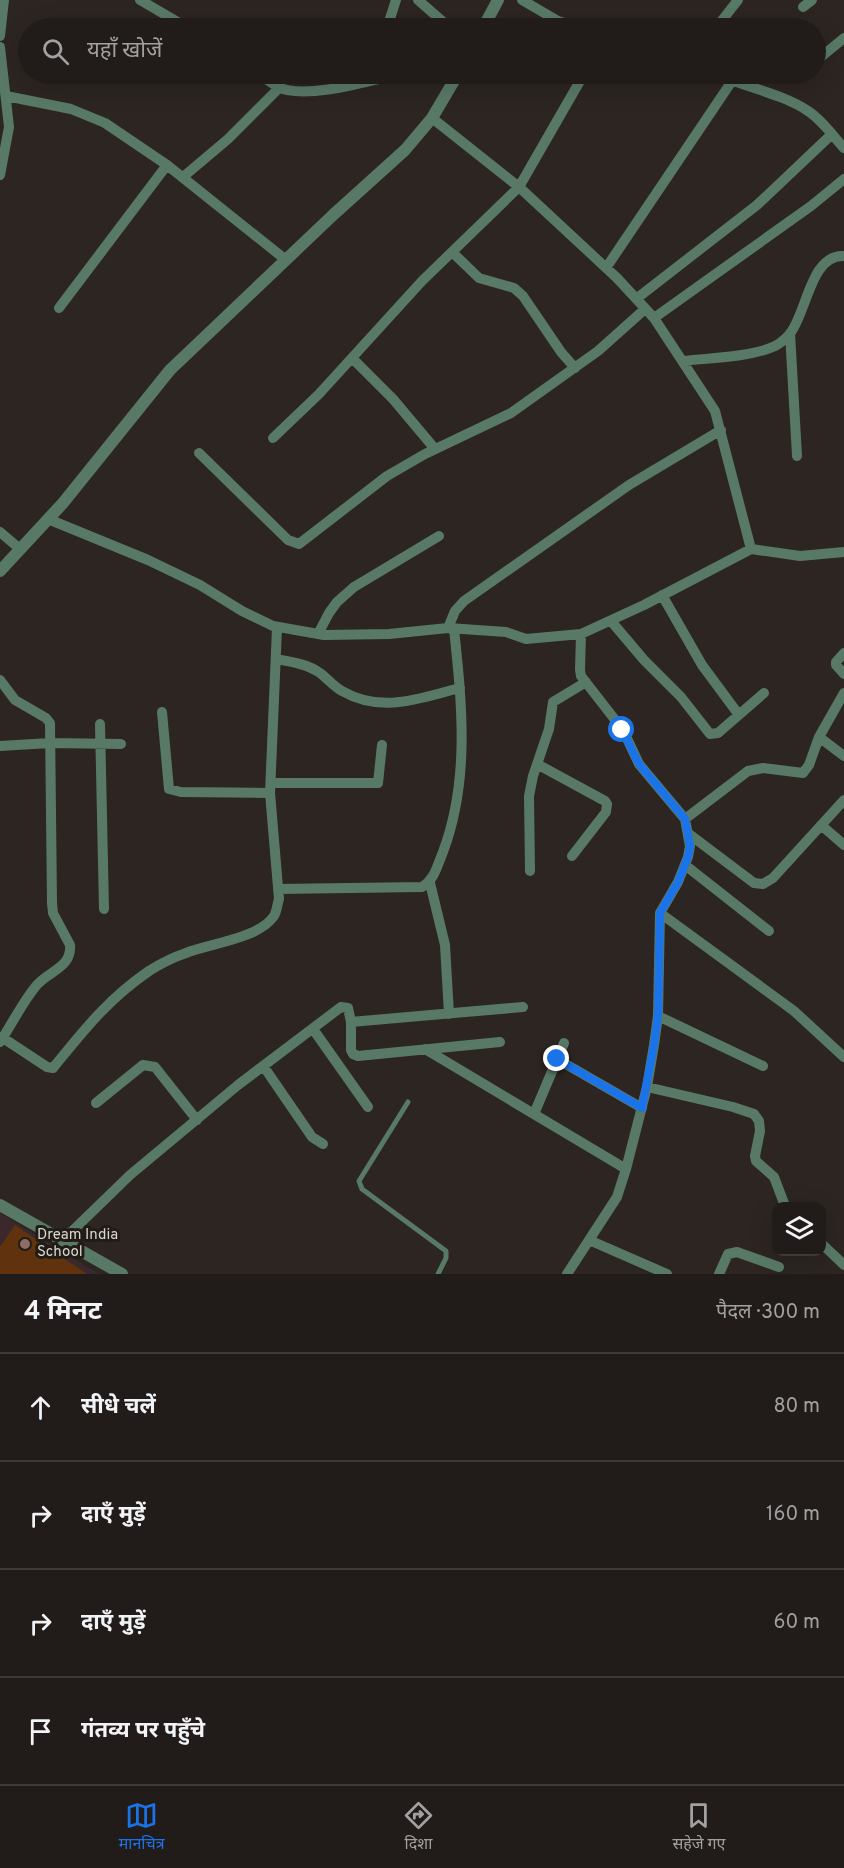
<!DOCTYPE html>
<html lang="hi">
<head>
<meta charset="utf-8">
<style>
	body { margin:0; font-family:Overpass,"Noto Sans Devanagari",sans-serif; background:#292522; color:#f1f3f6 }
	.controls { position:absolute; right:18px; bottom:18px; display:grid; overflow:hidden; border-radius:12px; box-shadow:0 6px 24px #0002 }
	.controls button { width:54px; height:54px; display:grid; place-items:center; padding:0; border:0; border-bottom:2px solid #3e3a38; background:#211c19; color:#f1f3f6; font:30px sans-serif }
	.stop { position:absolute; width:18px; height:18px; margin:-14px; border:4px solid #1a73e8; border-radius:50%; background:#fff }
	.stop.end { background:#1a73e8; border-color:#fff; box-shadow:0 2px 6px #0008 }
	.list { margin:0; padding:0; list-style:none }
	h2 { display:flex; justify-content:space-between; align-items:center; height:78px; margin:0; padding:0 24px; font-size:26px }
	h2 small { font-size:20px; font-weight:400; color:#a2a1a2 }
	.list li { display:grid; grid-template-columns:39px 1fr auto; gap:18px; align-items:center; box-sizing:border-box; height:108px; padding:0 24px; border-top:2px solid #3e3a38 }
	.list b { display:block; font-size:22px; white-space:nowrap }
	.list em { font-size:20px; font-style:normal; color:#a2a1a2 }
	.icon { flex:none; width:33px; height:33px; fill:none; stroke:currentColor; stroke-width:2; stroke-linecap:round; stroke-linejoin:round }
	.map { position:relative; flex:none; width:844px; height:1274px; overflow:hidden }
	.search { position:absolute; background:#211c19; box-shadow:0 6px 24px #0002; left:18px; right:18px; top:18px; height:66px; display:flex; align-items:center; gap:15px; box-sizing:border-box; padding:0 21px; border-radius:33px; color:#a2a1a2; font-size:22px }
	.sheet { height:510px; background:#211c19 }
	nav { display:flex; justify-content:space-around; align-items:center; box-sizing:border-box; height:84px; border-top:2px solid #3e3a38; background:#211c19; font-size:16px; color:#a2a1a2 }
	nav a { display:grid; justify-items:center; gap:3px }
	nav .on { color:#1a73e8 }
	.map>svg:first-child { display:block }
</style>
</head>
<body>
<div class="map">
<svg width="844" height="1274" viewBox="0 0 844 1274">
	<rect width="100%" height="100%" fill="#2c2521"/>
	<path fill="#3b282c" d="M0 1213 99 1274H0Z"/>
	<path fill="#60320e" d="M15 1225 87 1274H0V1247Z"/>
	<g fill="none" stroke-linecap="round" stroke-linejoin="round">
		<path stroke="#597967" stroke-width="5" d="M408 1102 359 1181 362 1189 446 1251V1258L438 1274"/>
		<path stroke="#597967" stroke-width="10" d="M140 0 188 28
			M418 0 449 27
			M522 0 558 21 580 28
			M803 7 812 0
			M387 28 396 0
			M716 28 738 0
			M0 36 4 0
			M0 47 9 127 0 175
			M816 61 844 38
			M258 74C265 78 271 83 278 87 305 100 369 81 399 74
			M717 74C746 88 781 93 808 111 822 120 833 136 844 148
			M6 96 71 109 105 123 167 165 286 260
			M432 118 519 187 617 278 654 318 715 411 751 549
			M183 177 228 139 279 88
			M452 252 479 278 514 288 523 296 561 352 575 368
			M606 268 732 81
			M636 299 757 205 831 135
			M59 308 167 165
			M654 318 811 206 844 179
			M790 333 797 456
			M352 358 393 399 435 449
			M683 361C709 358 752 357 775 346 780 344 785 339 789 335 807 314 810 254 844 256
			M273 438 319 394 422 281 519 187 584 74
			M199 453 288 540 299 544 387 476 425 454 511 413 598 351 645 309
			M48 519 148 560 200 585 242 611 273 626 324 635 389 634 448 628 506 632 526 639 581 634 644 605 751 549 800 556 844 552
			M0 532 20 549
			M662 595 702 665 739 715
			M611 621 644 660 681 697 710 734 718 733 764 693
			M448 628 455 611 464 601 629 485 721 430
			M318 634 329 613 337 602 354 587 439 536
			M844 653 836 662V665L844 674
			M276 659C292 662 307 664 320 673 328 679 334 687 342 691 382 714 420 698 460 688
			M0 680 15 700 46 718 50 723 52 903 53 913 70 945C72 968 48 971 36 986 22 1003 12 1024 0 1042
			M162 712 169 789 181 792 270 793 277 628
			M100 724 104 909
			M819 737 844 756
			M0 746 50 743 121 744
			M537 764 605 801 607 804 606 812 572 856
			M271 783H378L382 745
			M685 819 748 771 763 768 803 773 809 765 819 737 844 693
			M821 825 844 845
			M689 834 754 883 763 884 773 878 844 800
			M685 865 769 931
			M530 871 529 796 533 776 549 729 553 702 586 682
			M430 883 445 945 449 1014
			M278 889 422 887C435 879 437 866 443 852 470 780 462 704 454 629
			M660 913 794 1011 844 1057
			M658 1016 763 1066
			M351 1022V1050L353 1054 358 1056 500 1042
			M313 1029 368 1107
			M3 1038 47 1067 53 1068C84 1030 108 999 149 971 160 964 174 957 186 953 211 943 258 939 274 916 277 911 277 905 279 899L270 793
			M425 1049 626 1169
			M557 1059 642 1108
			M264 1067 312 1137 323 1144
			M647 1087 733 1107 754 1114 759 1121 760 1131 755 1156 756 1161 774 1177 785 1206
			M96 1103 143 1065 155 1067 197 1120
			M534 1114 564 1043
			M589 1240 667 1274
			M62 1241 130 1175 238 1085 341 1007 348 1008 351 1022 523 1007
			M822 1244 844 1265
			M567 1274 617 1197 626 1169 647 1087 654 1045 658 1016 660 913 678 882 688 857 690 846 685 819 639 764 623 730 581 676 580 670 581 634
			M719 1274 728 1254 737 1252 779 1267"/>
		<path stroke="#597967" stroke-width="12" d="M483 28 498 0
			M0 571 63 503 170 370 333 215 405 150 432 118 458 74
			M0 1205 122 1274"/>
	</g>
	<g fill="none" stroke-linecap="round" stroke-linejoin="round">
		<path stroke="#1a73e8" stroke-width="8" d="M557 1059 642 1108 654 1045 658 1016 660 913 678 882 688 857 690 846 685 819 639 764 622 730"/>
	</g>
	<circle fill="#8d6e63" stroke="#221c17" stroke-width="2" cx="25" cy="1244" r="6"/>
	<g text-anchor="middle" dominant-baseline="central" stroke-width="6" stroke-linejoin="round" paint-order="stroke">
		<g font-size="15" fill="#d9d5d1" stroke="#221c17" text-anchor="start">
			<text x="37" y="1235">Dream India<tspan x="37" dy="17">School</tspan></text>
		</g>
	</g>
</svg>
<div class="controls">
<button><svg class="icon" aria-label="layers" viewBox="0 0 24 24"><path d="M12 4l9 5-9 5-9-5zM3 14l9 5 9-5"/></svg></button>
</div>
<div class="stop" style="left:622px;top:730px"></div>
<div class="stop end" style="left:557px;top:1059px"></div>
<div class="search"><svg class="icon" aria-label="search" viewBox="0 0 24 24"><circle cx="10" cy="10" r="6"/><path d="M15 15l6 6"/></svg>यहाँ खोजें</div>
</div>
<section class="sheet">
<h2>4 मिनट<small>पैदल · 300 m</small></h2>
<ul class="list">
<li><svg class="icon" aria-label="ahead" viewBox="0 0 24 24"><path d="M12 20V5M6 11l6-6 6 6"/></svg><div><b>सीधे चलें</b></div><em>80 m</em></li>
<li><svg class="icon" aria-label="right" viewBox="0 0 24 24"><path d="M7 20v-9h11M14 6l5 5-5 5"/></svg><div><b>दाएँ मुड़ें</b></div><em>160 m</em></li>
<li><svg class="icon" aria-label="right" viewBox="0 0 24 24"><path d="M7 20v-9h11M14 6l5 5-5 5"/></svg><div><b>दाएँ मुड़ें</b></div><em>60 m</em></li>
<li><svg class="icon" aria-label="arrive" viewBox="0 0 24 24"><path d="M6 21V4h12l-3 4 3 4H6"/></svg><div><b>गंतव्य पर पहुँचे</b></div></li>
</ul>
</section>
<nav>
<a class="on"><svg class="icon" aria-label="map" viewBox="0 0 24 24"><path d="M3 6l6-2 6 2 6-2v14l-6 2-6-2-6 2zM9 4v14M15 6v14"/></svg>मानचित्र</a>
<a><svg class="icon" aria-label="directions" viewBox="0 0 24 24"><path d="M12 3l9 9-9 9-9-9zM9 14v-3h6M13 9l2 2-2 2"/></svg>दिशा</a>
<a><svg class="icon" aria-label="saved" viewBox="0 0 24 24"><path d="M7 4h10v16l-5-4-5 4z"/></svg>सहेजे गए</a>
</nav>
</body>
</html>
